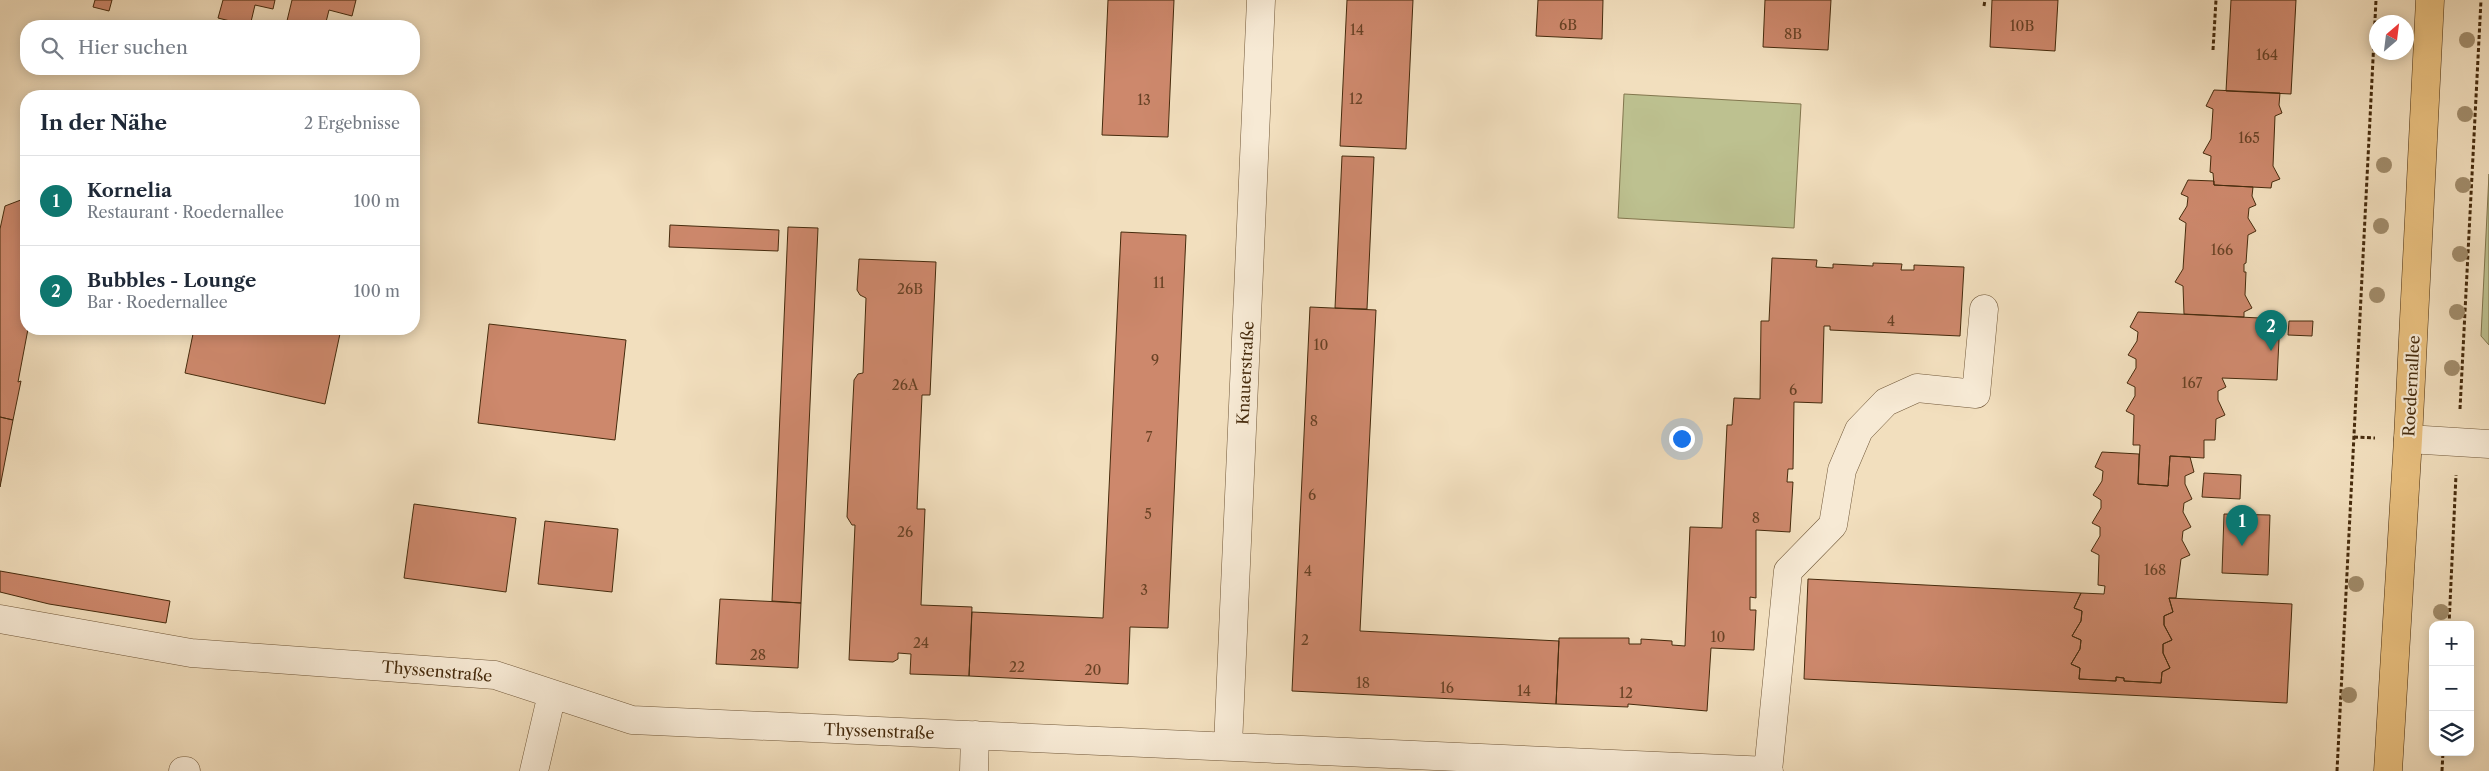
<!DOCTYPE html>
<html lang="de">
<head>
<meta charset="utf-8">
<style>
	body { margin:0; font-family:"Libre Caslon Text",serif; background:#f6f6f7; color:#1f2937 }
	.controls { position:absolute; right:15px; bottom:15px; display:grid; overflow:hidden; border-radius:10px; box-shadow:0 2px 12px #0003 }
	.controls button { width:45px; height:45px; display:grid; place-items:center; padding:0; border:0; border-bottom:1px solid #e0e1e3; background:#fff; color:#1f2937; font:25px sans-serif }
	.compass { position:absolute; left:2369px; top:15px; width:45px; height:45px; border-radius:50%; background:#fff; box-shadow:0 2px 12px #0003; rotate:28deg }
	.you { position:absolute; left:1681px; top:438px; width:18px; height:18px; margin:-12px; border:4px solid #fff; border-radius:50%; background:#1a73e8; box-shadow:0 0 0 8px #1a73e833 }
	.badge { display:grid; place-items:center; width:32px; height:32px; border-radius:50%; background:#0f766e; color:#fff; font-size:16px; font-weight:700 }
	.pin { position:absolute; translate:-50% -41px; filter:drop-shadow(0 1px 2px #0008) }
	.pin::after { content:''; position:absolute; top:26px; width:18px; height:15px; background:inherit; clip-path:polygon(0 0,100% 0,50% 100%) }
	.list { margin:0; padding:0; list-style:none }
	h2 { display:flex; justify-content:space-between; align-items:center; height:65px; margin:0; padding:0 20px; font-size:21px }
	h2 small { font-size:16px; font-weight:400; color:#747a83 }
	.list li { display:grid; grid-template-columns:32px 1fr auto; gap:15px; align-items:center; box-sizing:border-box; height:90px; padding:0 20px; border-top:1px solid #e0e1e3 }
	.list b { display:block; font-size:19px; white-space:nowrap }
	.list p { margin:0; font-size:16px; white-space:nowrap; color:#747a83 }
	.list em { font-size:16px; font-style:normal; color:#747a83 }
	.icon { flex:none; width:28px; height:28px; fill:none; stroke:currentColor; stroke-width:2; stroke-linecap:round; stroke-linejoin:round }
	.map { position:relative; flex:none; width:2489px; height:771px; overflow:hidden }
	.search { position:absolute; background:#fff; box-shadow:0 2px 12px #0003; left:20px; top:20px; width:400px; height:55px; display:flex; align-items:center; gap:12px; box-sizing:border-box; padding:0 18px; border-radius:20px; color:#747a83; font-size:19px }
	.panel { position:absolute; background:#fff; box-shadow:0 2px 12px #0003; left:20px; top:90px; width:400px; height:245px; border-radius:20px }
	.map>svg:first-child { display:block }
</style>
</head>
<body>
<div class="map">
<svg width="2489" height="771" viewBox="0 0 2489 771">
	<rect width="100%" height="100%" fill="#f2dfbe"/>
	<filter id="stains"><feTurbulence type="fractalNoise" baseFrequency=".004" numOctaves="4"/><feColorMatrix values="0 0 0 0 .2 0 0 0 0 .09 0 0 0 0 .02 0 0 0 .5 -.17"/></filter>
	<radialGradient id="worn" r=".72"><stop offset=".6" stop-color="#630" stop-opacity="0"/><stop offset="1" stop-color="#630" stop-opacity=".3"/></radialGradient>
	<path fill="#bdc190" stroke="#82764e" d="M1624 94 1801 104 1794 228 1618 218Z
		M2489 174V345L2481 336Z"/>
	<path fill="#cd886c" stroke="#462b0d" d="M95 0H112L109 11 93 7Z
		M223 0H275L273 9 255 5 250 26 218 18Z
		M292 0H356L352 16 329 10 325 26H289L286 25Z
		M1108 0H1174L1168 137 1102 135Z
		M1347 0H1413L1406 149 1340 146Z
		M1538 0H1603L1602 39 1536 36Z
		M1765 0H1831L1828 50 1763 47Z
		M1992 0H2058L2055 51 1990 47Z
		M2231 0H2296L2291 94 2226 91Z
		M2214 90 2280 93 2279 105 2282 113 2275 116 2273 166 2280 179 2272 182 2271 188 2214 185 2213 173 2210 172 2211 156 2203 153 2211 139 2213 109 2206 106Z
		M1342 156 1374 157 1367 309 1335 308Z
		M2188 180 2214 181V185L2253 187 2252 196 2256 205 2249 208 2248 218 2256 231 2248 235 2246 263 2244 264V272H2246L2245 295 2252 308 2244 312V317L2184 314 2183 286 2175 282 2183 269 2186 223 2179 219 2187 206 2188 197 2181 194Z
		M26 198V329H28L18 382 21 381 13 420 0 417V229L5 206Z
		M670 225 779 230 778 251 669 247Z
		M788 227 818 228 801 603 772 601Z
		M1121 232 1186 235 1168 628 1130 627 1128 684 969 676 972 612 1103 618Z
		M1772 258 1817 260 1816 267 1833 268V264L1873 266V263L1902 264 1901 270H1914V265L1964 267 1960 336 1830 330V326H1824L1822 403 1794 402 1793 469H1788L1787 482H1793L1790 532 1756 530V598L1750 597V610H1756L1754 650 1711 648 1707 711 1628 704V707L1556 704 1559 638H1629V644H1641V639L1672 641V645L1685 646 1690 527 1722 528 1727 425H1732L1734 398 1760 399 1761 321H1769Z
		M859 259 936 262 930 395H922L917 509H925L921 605 972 607 969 676 910 674 911 654 898 653V659L893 662 849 660 855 525H852L847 517 854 380 858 374 863 373 866 298 860 295 857 290Z
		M1310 307 1376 310 1360 631 1559 641 1556 704 1292 691Z
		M2138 312 2280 319 2277 380 2222 378 2226 387 2218 391V400L2225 415 2216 419 2215 440H2204V458L2170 456 2168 486 2138 484 2140 445H2133L2134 415 2126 411 2135 396V387L2127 383 2136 368V359L2128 355 2137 341 2138 332 2130 327Z
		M2289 321H2313L2312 336 2288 335Z
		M489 324 626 340 615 440 478 423Z
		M194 329H341L325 404 185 373Z
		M0 417 13 420 0 487Z
		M2102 452 2139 454 2138 484 2168 486 2170 456 2190 457 2194 472 2185 476V484L2192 499 2184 503 2183 512 2191 527 2183 531 2182 540 2190 555 2181 559 2176 598H2169L2173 612 2164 616V625L2172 640 2163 644V653L2170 668 2162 672 2161 683 2124 681V678L2116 677V681L2079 679 2080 668 2071 664 2080 649 2081 640 2072 636 2081 621 2082 611 2074 608 2081 593 2104 594 2105 586 2098 585 2099 555 2091 551 2100 536V527L2092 523 2101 508V500L2093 495 2102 481 2103 471 2095 467Z
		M2204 473 2241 475 2240 499 2202 497Z
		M414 504 516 518 506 592 404 578Z
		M2224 514 2270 515 2268 575 2222 573Z
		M545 521 618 529 612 592 538 584Z
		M0 571 170 601 166 623 49 604 0 592Z
		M1808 579 2081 593 2074 608 2082 611 2081 621 2072 636 2081 640 2080 649 2071 664 2080 668 2079 679 2116 681V677L2124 678V681L2161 683 2162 672 2170 668 2163 653V644L2172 640 2164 625V616L2173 612 2169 598 2292 604 2287 703 1804 679Z
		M720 599 801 603 798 668 716 664Z"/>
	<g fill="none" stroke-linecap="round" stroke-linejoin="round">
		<g stroke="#715839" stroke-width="29">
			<path id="minor" d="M2408 439 2489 444
				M0 619 191 653 495 675 632 720 1769 771
				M1228 745 1261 0
				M183 771H186
				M534 771 552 694
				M974 771 975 735
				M1768 771 1788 571 1833 525 1842 470 1859 430 1886 402 1917 388 1976 394 1984 309"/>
		</g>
		<g stroke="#462b0d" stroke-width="29">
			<path id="major" d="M2388 771 2408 439 2430 0"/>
		</g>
		<path stroke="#462b0d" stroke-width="3" stroke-dasharray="4 2.5" stroke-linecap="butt" d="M1984 6 1985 0
			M2213 50 2216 0
			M2460 409 2481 0
			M2354 437 2375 438
			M2449 625 2456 475
			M2337 771 2376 0
			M2442 771 2443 752"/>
		<use href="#minor" stroke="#f7ead5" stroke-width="28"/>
		<use href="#major" stroke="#e9c07f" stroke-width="28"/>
	</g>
	<g fill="#a18c6b">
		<circle cx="2467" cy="40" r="8"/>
		<circle cx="2465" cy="114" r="8"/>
		<circle cx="2384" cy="165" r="8"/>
		<circle cx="2463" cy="185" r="8"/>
		<circle cx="2381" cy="226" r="8"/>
		<circle cx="2460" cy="254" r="8"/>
		<circle cx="2377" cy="295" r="8"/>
		<circle cx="2457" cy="312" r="8"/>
		<circle cx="2452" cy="368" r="8"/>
		<circle cx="2356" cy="584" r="8"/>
		<circle cx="2441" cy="612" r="8"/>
		<circle cx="2349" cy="695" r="8"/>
	</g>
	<g text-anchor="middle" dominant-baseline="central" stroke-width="4.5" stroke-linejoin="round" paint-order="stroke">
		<g font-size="14" fill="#684225">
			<text x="1568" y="25">6B</text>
			<text x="2022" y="26">10B</text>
			<text x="1357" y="30">14</text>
			<text x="1793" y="34">8B</text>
			<text x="2267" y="55">164</text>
			<text x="1356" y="99">12</text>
			<text x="1144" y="100">13</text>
			<text x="2249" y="138">165</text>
			<text x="2222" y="250">166</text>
			<text x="1159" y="283">11</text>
			<text x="910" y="289">26B</text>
			<text x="1891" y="321">4</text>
			<text x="1321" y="345">10</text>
			<text x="1155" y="360">9</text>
			<text x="2192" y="383">167</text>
			<text x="905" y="385">26A</text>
			<text x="1793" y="390">6</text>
			<text x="1314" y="421">8</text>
			<text x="1149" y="437">7</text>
			<text x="1312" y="495">6</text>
			<text x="1148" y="514">5</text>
			<text x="1756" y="518">8</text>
			<text x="905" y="532">26</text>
			<text x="2155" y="570">168</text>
			<text x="1308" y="571">4</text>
			<text x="1144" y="590">3</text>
			<text x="1718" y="637">10</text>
			<text x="1305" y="640">2</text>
			<text x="921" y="643">24</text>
			<text x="758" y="655">28</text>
			<text x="1017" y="667">22</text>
			<text x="1093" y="670">20</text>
			<text x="1363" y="683">18</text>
			<text x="1447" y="688">16</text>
			<text x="1524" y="691">14</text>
			<text x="1626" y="693">12</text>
		</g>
		<g font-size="16" fill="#462b0d" stroke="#f7ead5">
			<text transform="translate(1245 373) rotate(-87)">Knauerstraße</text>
			<text transform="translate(2411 386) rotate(-87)">Roedernallee</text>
			<text transform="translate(437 671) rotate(5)">Thyssenstraße</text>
			<text transform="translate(879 731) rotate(2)">Thyssenstraße</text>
		</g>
	</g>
	<rect width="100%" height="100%" filter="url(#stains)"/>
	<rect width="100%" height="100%" fill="url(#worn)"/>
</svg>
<div class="controls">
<button>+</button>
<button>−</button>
<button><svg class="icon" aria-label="layers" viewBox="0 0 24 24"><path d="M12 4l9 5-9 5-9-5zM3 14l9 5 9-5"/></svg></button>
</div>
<svg class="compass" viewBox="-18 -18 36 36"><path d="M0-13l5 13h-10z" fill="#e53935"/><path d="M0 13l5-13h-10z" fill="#747a83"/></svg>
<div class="you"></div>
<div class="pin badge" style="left:2242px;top:546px">1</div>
<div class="pin badge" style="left:2271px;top:351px">2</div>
<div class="search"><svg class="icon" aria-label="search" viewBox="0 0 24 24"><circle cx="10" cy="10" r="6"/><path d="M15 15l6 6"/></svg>Hier suchen</div>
<section class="panel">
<h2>In der Nähe<small>2 Ergebnisse</small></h2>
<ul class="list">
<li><span class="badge">1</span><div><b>Kornelia</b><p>Restaurant · Roedernallee</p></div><em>100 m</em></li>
<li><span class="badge">2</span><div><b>Bubbles - Lounge</b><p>Bar · Roedernallee</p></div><em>100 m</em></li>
</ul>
</section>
</div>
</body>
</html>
